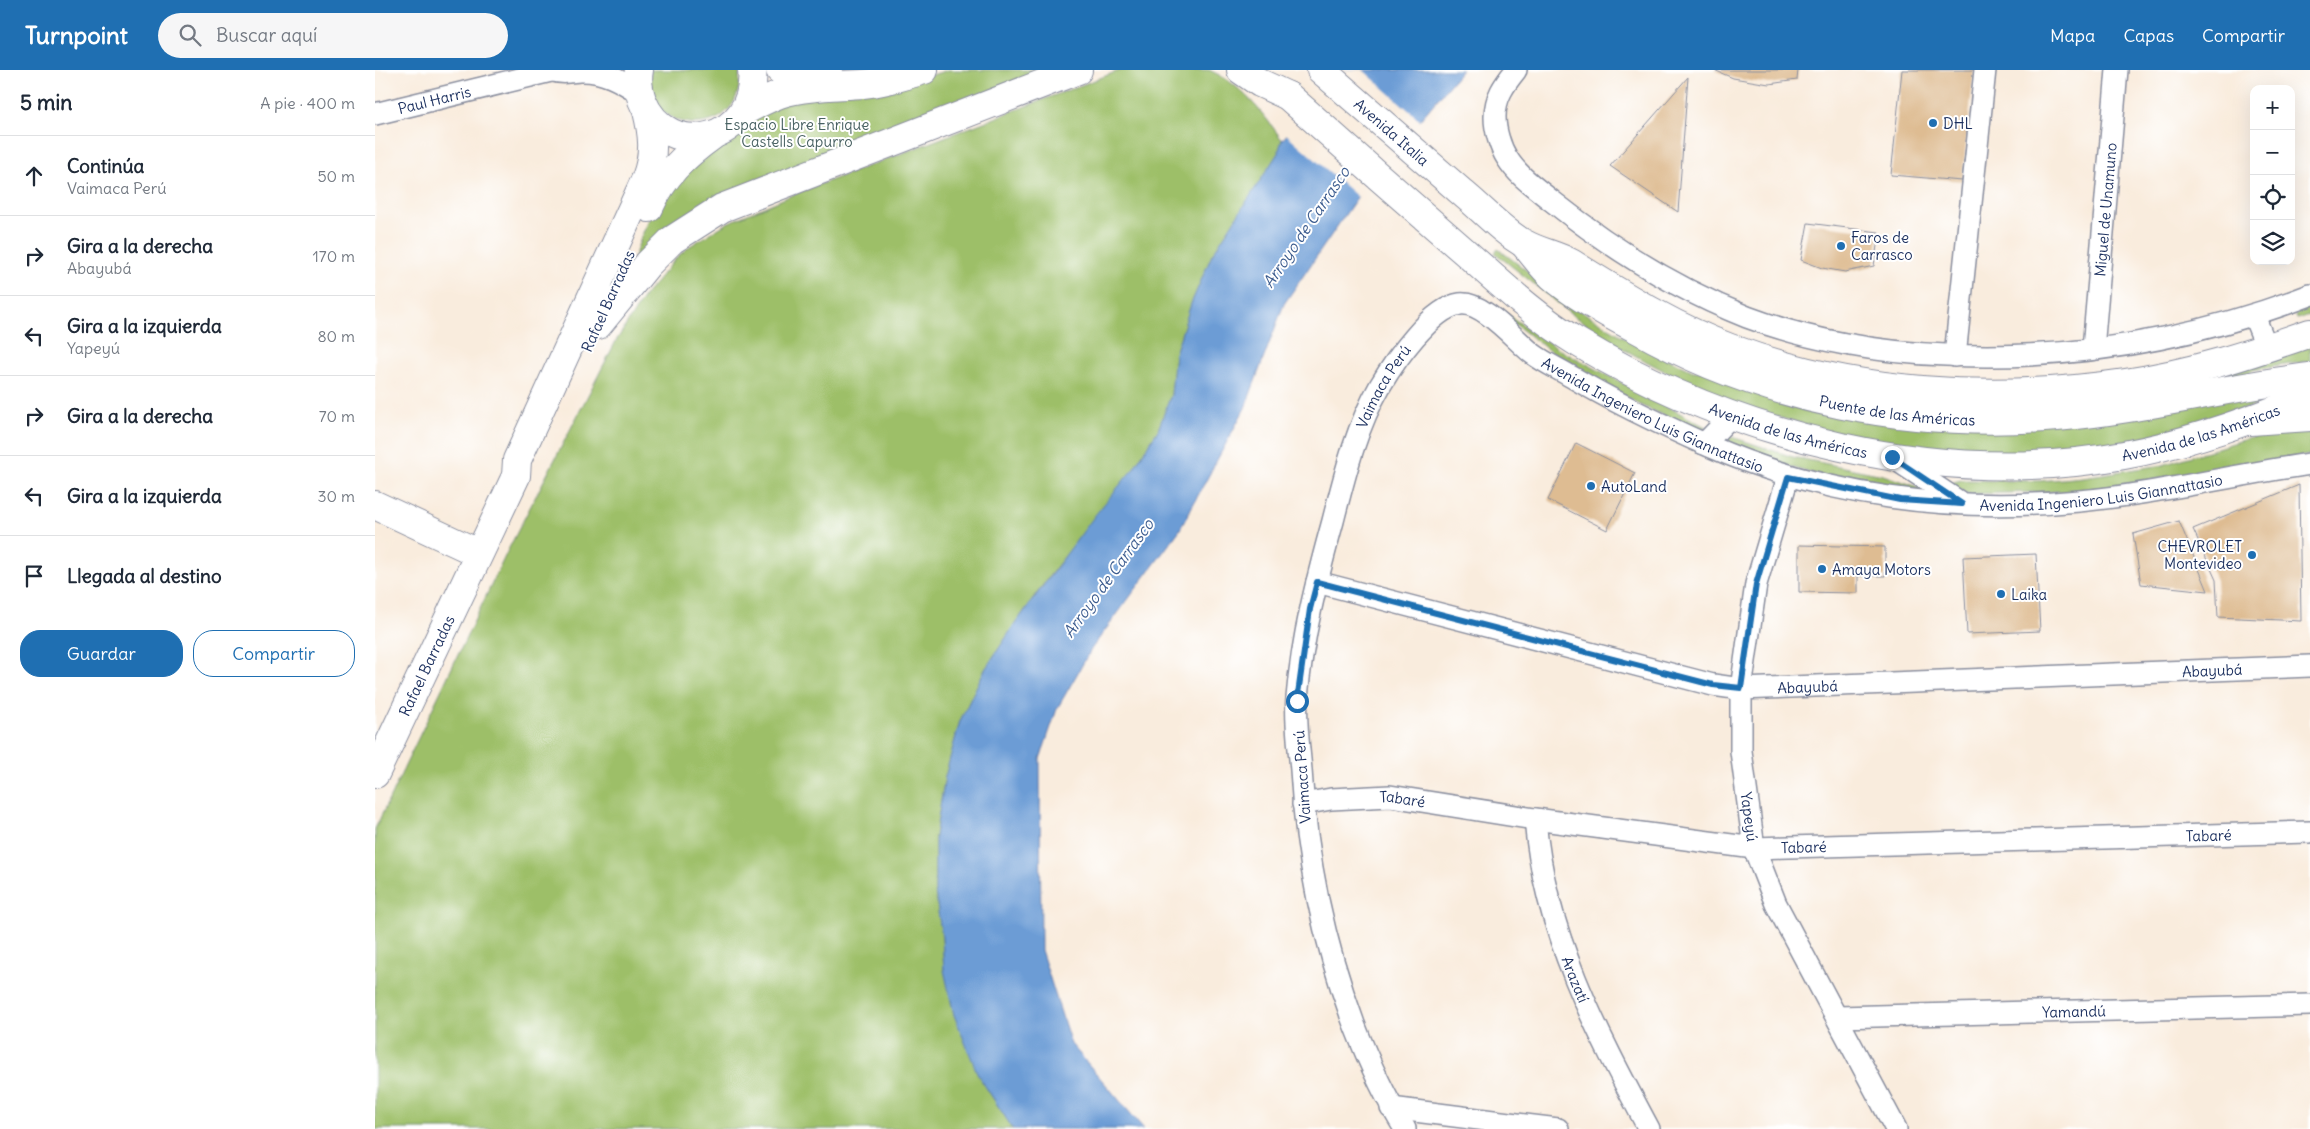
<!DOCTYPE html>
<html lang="es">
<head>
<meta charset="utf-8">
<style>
	body { margin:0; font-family:Delius,sans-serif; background:#f6f6f7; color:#1f2937 }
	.controls { position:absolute; right:15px; top:15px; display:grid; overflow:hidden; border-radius:10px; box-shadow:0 5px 20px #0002 }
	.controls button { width:45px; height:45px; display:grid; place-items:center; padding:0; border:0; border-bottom:1px solid #e0e1e3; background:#fff; color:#1f2937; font:25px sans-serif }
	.stop { position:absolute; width:15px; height:15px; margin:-11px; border:4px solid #1f6fb2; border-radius:50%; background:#fff }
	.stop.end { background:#1f6fb2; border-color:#fff; box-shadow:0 1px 5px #0008 }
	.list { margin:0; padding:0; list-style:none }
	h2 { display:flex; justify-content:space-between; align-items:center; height:65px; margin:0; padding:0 20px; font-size:21px }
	h2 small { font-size:16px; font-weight:400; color:#747a83 }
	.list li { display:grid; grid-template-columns:32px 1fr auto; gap:15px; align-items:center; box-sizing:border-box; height:80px; padding:0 20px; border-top:1px solid #e0e1e3 }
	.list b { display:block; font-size:19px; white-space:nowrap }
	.list p { margin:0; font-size:16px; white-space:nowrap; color:#747a83 }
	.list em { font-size:16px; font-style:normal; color:#747a83 }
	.actions { display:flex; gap:10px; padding:15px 20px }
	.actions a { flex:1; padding:11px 0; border:1px solid #1f6fb2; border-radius:20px; text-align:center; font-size:18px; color:#1f6fb2 }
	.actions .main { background:#1f6fb2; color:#fff }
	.icon { flex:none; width:28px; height:28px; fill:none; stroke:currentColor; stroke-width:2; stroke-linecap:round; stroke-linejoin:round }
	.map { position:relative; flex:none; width:1935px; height:1059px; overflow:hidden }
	header { display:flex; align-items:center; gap:30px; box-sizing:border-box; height:70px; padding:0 25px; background:#1f6fb2; color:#fff }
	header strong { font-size:24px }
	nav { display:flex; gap:28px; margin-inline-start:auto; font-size:18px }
	.search { width:350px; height:45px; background:#f6f6f7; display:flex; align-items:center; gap:12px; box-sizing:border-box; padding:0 18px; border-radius:28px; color:#747a83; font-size:19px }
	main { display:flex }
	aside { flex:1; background:#fff }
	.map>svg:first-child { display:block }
</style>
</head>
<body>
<header>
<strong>Turnpoint</strong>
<div class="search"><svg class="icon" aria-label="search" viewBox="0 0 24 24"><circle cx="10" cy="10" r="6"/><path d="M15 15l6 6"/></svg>Buscar aquí</div>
<nav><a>Mapa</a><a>Capas</a><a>Compartir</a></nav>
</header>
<main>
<aside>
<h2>5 min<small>A pie · 400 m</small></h2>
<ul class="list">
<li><svg class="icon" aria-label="ahead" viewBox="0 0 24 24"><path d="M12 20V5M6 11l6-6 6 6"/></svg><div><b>Continúa</b><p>Vaimaca Perú</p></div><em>50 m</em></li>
<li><svg class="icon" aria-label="right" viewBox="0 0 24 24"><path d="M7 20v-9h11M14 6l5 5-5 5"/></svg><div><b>Gira a la derecha</b><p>Abayubá</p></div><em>170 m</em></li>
<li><svg class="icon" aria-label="left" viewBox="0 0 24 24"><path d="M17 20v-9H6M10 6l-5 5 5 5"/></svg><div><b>Gira a la izquierda</b><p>Yapeyú</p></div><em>80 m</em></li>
<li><svg class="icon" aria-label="right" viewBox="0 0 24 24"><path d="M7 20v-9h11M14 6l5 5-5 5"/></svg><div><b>Gira a la derecha</b></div><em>70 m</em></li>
<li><svg class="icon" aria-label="left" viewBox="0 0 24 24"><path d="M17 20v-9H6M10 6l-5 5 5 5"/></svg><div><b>Gira a la izquierda</b></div><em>30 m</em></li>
<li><svg class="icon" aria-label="arrive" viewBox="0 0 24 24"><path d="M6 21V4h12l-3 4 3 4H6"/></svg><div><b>Llegada al destino</b></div></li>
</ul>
<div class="actions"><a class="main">Guardar</a><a>Compartir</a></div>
</aside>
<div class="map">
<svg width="1935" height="1059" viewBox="0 0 1935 1059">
	<rect width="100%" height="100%" fill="#fff"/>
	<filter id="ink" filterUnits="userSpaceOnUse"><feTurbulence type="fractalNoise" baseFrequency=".02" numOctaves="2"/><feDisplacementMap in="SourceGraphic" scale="10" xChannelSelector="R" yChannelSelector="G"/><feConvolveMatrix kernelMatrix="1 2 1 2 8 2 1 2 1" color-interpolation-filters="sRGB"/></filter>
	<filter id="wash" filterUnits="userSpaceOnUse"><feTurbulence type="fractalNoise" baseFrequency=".0096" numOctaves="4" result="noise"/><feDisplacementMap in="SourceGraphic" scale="20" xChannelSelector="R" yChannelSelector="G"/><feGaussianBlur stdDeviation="1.12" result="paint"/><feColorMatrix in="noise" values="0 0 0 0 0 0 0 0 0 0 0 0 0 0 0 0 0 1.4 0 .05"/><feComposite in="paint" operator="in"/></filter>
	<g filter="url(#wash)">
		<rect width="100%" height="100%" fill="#f9ecdd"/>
		<path fill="#9dbf68" stroke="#5c7763" d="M276 0H364C372 76 263 66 276 0Z
			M573 0H681L258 191 266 167 288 121 405 31 531 13Z
			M746 0H834C865 13 889 44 907 70L903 83 837 185 816 234 800 284 796 325 783 360 758 399 675 505 640 554 609 601 585 651 570 707 560 767V821L567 868 569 900 603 1005 638 1059H0V759L133 480 241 271 270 225 302 187 315 176 352 153 417 125Z
			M1123 179 1203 239 1257 272 1318 301 1864 328 1918 324 1770 369 1640 386 1509 376 1369 338 1310 312 1250 280 1198 245 1120 183Z
			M1935 232V246L1922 249 1921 246 1924 237Z
			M1121 237 1185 280 1331 357 1323 360 1267 336 1180 285 1123 241Z
			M1935 274V291L1877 300 1874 304 1770 324Z
			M1935 357V385L1705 421 1592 424 1578 416 1579 412 1586 410 1665 411 1708 407 1788 395 1871 369Z
			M1354 366 1418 387 1508 405 1552 420C1483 420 1413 400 1351 372Z"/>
		<path fill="#6c9cd5" stroke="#44669a" d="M969 0H1087L992 113 909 234 870 338 804 461 717 578 682 639 665 689 666 880 696 974 769 1059H638L603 1005 579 945 569 900 567 868 560 821V767L570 707 585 651 609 601 640 554 721 444 758 399 783 360 796 325 800 284 816 234 837 185 903 83 907 70Z"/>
		<path fill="#f9ecdd" d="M966 0H988L1047 52 984 128 910 63Z"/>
		<g id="blocks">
			<path fill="#debc92" d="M1339 0H1423L1422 10 1394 14 1358 8Z
				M1527 0H1599L1587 111 1516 105Z
				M1313 7 1303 142 1235 96Z
				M1433 153 1504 162 1499 196 1470 202 1447 198 1426 190Z
				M1201 373 1260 403 1232 460 1173 430Z
				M1924 415 1926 551 1843 547 1841 510 1818 459Z
				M1804 451 1833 521 1766 514 1758 464Z
				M1424 475 1510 477V506H1483V523L1424 522Z
				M1661 484 1665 561 1592 564 1588 487Z"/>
		</g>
	</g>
	<g filter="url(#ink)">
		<use href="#blocks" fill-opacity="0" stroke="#8a8e9e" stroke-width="1"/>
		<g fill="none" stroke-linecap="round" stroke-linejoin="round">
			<g stroke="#8a8e9e" stroke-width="24">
				<g id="minor">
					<path d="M1141 0C1129 15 1120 27 1120 47 1120 60 1125 77 1132 88 1143 106 1161 118 1177 131 1236 178 1301 219 1372 247 1433 270 1505 283 1571 285 1695 291 1819 269 1935 225"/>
					<path d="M178 1C188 4 195 2 205 1 228 0 246 11 265 23"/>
					<path id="s1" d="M0 44 180 0"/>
					<path d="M1879 246 1892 278"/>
					<path id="s2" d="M1718 279 1742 0"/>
					<path d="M1580 286 1610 0"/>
					<path d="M1327 373 1334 369 1357 345"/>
					<path d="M1517 387 1586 433"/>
					<path id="s3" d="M1413 407 1381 514 1366 619V681L1379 778 1401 834 1521 1059"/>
					<path id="s4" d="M942 512 1338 615 1366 619 1935 596"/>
					<path id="s5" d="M928 734 956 729 1015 726 1160 749 1379 778 1935 762"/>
					<path id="s6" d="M1160 749C1169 862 1221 960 1274 1059"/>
					<path id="s7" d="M1463 947 1935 935"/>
					<path d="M1016 1038 1183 1059"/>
					<path id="s8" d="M1030 1059C1009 1026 993 990 979 954 948 871 931 788 926 700 924 676 920 651 922 628 927 567 942 509 958 451 970 404 981 358 1005 316 1019 292 1056 238 1085 234 1108 231 1141 271 1158 284 1170 293 1184 299 1197 307 1241 333 1287 355 1334 376 1450 427 1577 443 1704 431 1781 424 1858 405 1935 394"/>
				</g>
			</g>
			<g stroke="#8a8e9e" stroke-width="30">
				<g id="major">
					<path d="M264 0C262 10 264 21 267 30 293 95 384 70 377 0"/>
					<path d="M405 0 453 1"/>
					<path d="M866 0 885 13 913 26"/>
					<path d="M369 41C383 34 396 26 411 22 436 15 463 16 488 14 509 12 529 6 549 0"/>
					<path d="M274 138C288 106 309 86 337 66"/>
					<path id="s9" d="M1149 174C1158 184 1167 197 1177 206 1197 224 1237 246 1262 259 1390 331 1537 359 1682 347 1767 340 1850 317 1935 307"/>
					<path d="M223 255 273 194 297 170 347 138 703 0"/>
					<path d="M1876 351 1935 347"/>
					<path d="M0 435 103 483"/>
					<path id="s10" d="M0 704 141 406 142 390 271 108C280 84 278 65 272 41"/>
				</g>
			</g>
			<g stroke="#8a8e9e" stroke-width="30">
				<g id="highway">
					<path id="s11" d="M946 0C994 42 1042 84 1091 126 1109 141 1129 163 1150 174 1164 182 1182 185 1196 193 1248 225 1298 257 1355 278 1480 325 1618 332 1750 313 1813 304 1875 284 1935 263"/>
					<path id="s12" d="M913 26C971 78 1030 130 1090 182 1125 213 1161 247 1202 272 1360 367 1565 419 1749 385 1814 373 1875 351 1935 326"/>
				</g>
			</g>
			<use href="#minor" stroke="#fff" stroke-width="21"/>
			<use href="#major" stroke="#fff" stroke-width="28"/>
			<use href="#highway" stroke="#fff" stroke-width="28"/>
		</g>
	</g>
	<g fill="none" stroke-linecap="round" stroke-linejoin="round" filter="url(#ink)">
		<path stroke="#1f6fb2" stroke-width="6" d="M922 631 935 539 942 512 1338 615 1366 618 1381 514 1413 407 1525 430 1587 434 1517 387"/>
	</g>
	<g fill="#1f6fb2" stroke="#fff" stroke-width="2">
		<circle cx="1558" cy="53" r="5"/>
		<circle cx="1466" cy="176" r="5"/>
		<circle cx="1216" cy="416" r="5"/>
		<circle cx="1877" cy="485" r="5"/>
		<circle cx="1447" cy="499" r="5"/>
		<circle cx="1626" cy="524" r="5"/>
	</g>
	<g text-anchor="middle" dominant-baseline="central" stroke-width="4" stroke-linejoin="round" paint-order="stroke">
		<g font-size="15" fill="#1b2f5e" stroke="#fff">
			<text stroke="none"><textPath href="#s1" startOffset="61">Paul Harris</textPath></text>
			<text stroke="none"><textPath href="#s11" startOffset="94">Avenida Italia</textPath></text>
			<text stroke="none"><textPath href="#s2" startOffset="140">Miguel de Unamuno</textPath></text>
			<text transform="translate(233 231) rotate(-66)">Rafael Barradas</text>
			<text stroke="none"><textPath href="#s8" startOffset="775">Vaimaca Perú</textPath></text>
			<text stroke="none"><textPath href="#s9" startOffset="418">Puente de las Américas</textPath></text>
			<text stroke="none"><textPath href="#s8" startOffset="1116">Avenida Ingeniero Luis Giannattasio</textPath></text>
			<text stroke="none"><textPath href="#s12" startOffset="610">Avenida de las Américas</textPath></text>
			<text stroke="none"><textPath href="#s12" startOffset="1030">Avenida de las Américas</textPath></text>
			<text stroke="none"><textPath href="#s8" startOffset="1581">Avenida Ingeniero Luis Giannattasio</textPath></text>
			<text stroke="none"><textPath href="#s10" startOffset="120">Rafael Barradas</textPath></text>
			<text stroke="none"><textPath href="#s4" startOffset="909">Abayubá</textPath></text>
			<text stroke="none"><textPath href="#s4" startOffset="504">Abayubá</textPath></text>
			<text transform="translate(927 707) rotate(-94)">Vaimaca Perú</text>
			<text stroke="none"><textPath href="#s5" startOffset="100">Tabaré</textPath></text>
			<text stroke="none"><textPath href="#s3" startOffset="346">Yapeyú</textPath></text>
			<text stroke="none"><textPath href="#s5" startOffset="910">Tabaré</textPath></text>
			<text stroke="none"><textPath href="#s5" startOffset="505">Tabaré</textPath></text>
			<text stroke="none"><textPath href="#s6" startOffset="166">Arazatí</textPath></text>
			<text stroke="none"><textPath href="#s7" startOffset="236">Yamandú</textPath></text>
		</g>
		<g font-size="15" fill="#1b2f5e" stroke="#fff" text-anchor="start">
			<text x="1568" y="53">DHL</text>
			<text x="1476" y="167">Faros de<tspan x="1476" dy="17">Carrasco</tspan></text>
			<text x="1226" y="416">AutoLand</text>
			<text x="1867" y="476" text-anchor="end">CHEVROLET<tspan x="1867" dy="17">Montevideo</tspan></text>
			<text x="1457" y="499">Amaya Motors</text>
			<text x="1636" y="524">Laika</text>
		</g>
		<g font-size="15" fill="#486162" stroke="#fff">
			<text x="422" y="54">Espacio Libre Enrique<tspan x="422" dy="17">Castells Capurro</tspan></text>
		</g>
		<g font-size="16" font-style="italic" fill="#3b5b8e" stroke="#fff">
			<text transform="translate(931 157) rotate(-56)">Arroyo de Carrasco</text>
			<text transform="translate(733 508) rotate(-54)">Arroyo de Carrasco</text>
		</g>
	</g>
</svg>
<div class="controls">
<button>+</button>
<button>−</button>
<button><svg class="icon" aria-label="locate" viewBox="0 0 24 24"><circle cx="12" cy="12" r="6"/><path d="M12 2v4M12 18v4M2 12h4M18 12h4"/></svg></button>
<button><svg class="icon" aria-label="layers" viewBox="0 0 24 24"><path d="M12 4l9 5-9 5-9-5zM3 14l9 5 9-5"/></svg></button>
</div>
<div class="stop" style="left:922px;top:631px"></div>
<div class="stop end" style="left:1517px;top:387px"></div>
</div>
</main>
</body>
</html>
